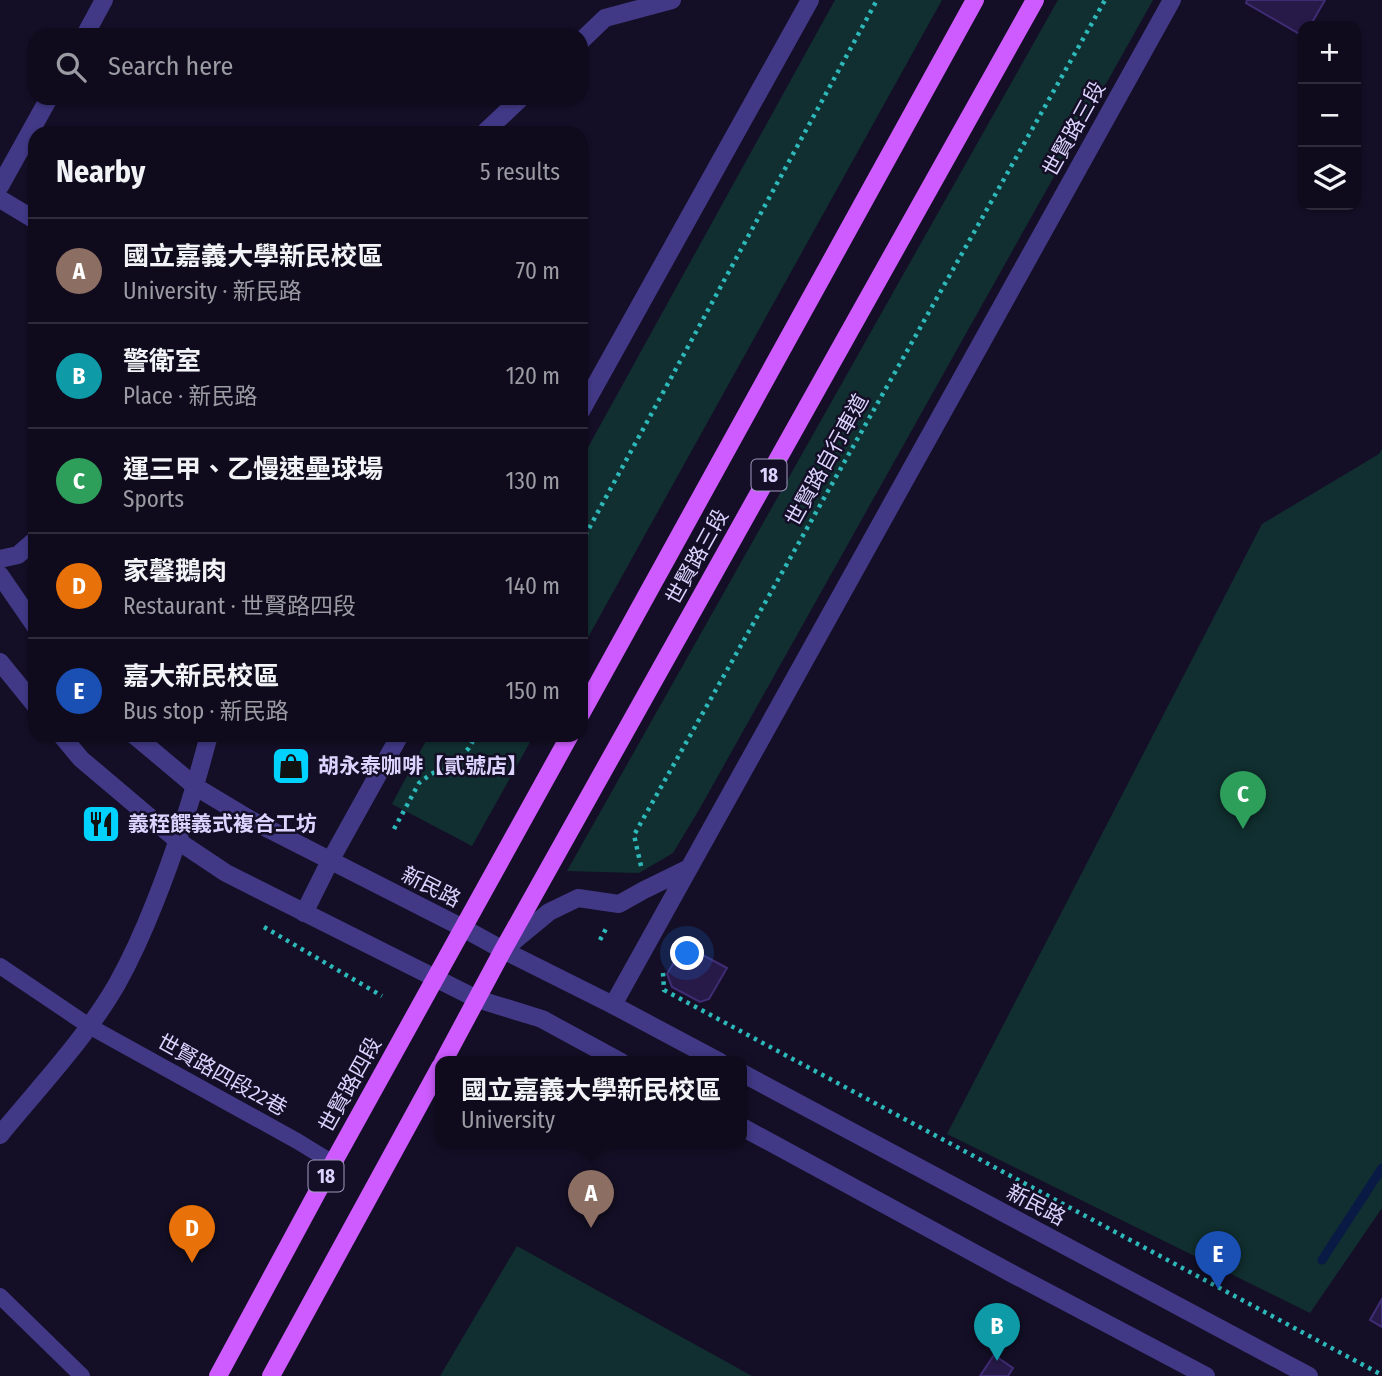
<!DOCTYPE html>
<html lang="en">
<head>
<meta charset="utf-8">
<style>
	body { margin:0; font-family:"Fira Sans Condensed","Noto Sans TC",sans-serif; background:#1d1929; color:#f1f3f6 }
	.controls { position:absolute; right:21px; top:21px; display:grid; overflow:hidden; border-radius:14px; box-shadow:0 2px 5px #0004 }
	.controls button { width:63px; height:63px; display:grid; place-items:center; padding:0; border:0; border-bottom:2px solid #2f2b3b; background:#0f0b1c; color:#f1f3f6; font:35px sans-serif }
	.you { position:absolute; left:688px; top:954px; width:24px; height:24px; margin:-18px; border:5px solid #fff; border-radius:50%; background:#1a73e8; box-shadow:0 0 0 10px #1a73e833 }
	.badge { display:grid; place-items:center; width:46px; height:46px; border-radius:50%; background:#0b8043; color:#fff; font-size:23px; font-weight:700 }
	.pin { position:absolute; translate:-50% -58px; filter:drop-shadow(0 2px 4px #0008) }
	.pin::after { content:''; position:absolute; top:37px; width:24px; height:21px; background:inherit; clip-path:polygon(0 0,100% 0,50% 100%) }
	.popup { position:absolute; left:435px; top:1056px; width:312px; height:91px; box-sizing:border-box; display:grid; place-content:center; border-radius:14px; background:#0f0b1c; filter:drop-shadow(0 2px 5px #0005); font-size:23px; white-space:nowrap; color:#9b9ba3 }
	.popup b { font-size:26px; color:#f1f3f6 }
	.popup::after { content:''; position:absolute; left:50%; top:100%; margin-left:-14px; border:14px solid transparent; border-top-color:#0f0b1c }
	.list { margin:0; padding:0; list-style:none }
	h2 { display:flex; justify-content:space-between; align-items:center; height:91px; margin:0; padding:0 28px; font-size:30px }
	h2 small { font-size:23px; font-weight:400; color:#9b9ba3 }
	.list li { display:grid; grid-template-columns:46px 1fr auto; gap:21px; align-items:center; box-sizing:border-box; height:105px; padding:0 28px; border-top:2px solid #2f2b3b }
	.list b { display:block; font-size:26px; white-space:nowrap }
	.list p { margin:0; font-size:23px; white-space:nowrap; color:#9b9ba3 }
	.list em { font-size:23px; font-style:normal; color:#9b9ba3 }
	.icon { flex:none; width:38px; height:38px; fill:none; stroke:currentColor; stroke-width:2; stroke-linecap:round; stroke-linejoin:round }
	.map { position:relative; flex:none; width:1382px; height:1376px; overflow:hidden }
	.search { position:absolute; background:#0f0b1c; box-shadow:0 2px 5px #0004; left:28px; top:28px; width:560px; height:77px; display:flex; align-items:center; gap:18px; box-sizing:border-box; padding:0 24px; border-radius:21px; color:#9b9ba3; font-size:26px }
	.panel { position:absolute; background:#0f0b1c; box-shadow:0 2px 5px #0004; left:28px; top:126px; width:560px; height:616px; border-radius:21px }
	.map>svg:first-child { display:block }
</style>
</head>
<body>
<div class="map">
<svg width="1382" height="1376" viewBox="0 0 1382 1376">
	<rect width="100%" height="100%" fill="#140f26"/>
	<path fill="#112f30" d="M835 0H942L581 650V460Z
		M1058 0H1153L700 808 673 853 639 873 567 871Z
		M1382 449V1208L1310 1313 947 1134 1262 524 1379 454Z
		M429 735H534L472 846 392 804Z
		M517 1246 752 1376H440Z"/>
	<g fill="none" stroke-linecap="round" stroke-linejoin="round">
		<path stroke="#091a45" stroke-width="9" d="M1322 1260 1382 1168"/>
	</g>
	<path fill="#271a48" stroke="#402c74" stroke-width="2" d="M1247 0H1325L1310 26H1303V36L1246 3Z
		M684 945 727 968 709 999 700 1002 672 987 667 974Z
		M1382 1299V1327L1370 1320Z
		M994 1355 1013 1368 1008 1376H980Z"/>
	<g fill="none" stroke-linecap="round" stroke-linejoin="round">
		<path stroke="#2db8ba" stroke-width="4.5" stroke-dasharray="3.5 5" stroke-linecap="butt" d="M581 543 877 0
			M394 829 419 783 431 774 455 762 469 748 476 735
			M641 866 634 835 1105 0
			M264 927 382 996
			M600 940 608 925
			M663 973 664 990 1382 1375"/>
		<path stroke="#413986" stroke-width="16" d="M0 966 89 1026 297 1141 333 1163
			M0 1296 82 1376"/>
		<path stroke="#413986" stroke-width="18" d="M85 35 104 0
			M581 41 605 18 672 0
			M484 133 521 98
			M0 186 49 98
			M0 199 35 220
			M581 411 810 0
			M0 559 18 555 35 540
			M304 913 330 861 400 735
			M503 950 549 912 578 898 619 904 644 890 689 868
			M613 1005 1172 0
			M0 1135C40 1086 86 1038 117 984 132 957 144 930 155 902 177 847 194 792 209 735"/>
		<path stroke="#413986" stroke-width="18" d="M0 575 35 626
			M0 662 35 705
			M61 735 81 759 178 841 226 873 477 999 542 1019 621 1062
			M134 735 196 787 251 820 463 928 503 950 613 1005 720 1062
			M742 1073 1309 1376
			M742 1127 1009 1272 1206 1376"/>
		<path stroke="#ce5bff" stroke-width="18" d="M581 714 975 0
			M443 1062 503 950 1035 0
			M218 1376 333 1163 570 735
			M271 1376 440 1067"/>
	</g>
	<defs>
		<g id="shop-square" transform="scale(2.0125)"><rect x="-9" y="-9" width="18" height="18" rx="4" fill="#00d2ff" stroke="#140f26"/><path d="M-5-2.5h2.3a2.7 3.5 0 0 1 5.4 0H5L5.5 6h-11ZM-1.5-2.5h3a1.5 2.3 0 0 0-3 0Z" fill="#111"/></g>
		<g id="restaurant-square" transform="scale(2.0125)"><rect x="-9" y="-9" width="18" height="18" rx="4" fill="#00d2ff" stroke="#140f26"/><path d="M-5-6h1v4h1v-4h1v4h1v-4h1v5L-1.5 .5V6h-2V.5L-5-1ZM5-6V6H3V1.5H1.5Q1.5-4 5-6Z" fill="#111"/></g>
	</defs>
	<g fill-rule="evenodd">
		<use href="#shop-square" x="291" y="766"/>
		<use href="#restaurant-square" x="101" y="824"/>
	</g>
	<g text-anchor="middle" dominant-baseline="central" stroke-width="5" stroke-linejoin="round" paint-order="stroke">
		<g fill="#140f26" stroke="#a099be" stroke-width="2">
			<rect x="751.5" y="459.5" width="35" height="31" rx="5"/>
			<rect x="308.5" y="1160.5" width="35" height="31" rx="5"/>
		</g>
		<g font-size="19" font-weight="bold" fill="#dcd4ff">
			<text x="769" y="475">18</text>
			<text x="326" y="1176">18</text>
		</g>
		<g font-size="21" fill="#dcd4ff" stroke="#140f26">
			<text transform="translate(1074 129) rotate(-61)">世賢路三段</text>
			<text transform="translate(827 460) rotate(-61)">世賢路自行車道</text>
			<text transform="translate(697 557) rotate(-61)">世賢路三段</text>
			<text transform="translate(431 887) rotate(27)">新民路</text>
			<text transform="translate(222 1075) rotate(29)">世賢路四段22巷</text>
			<text transform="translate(350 1085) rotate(-61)">世賢路四段</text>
			<text transform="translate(1036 1205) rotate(28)">新民路</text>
		</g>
		<g font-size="21" font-weight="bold" fill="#dcd4ff" stroke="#140f26" text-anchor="start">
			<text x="318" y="766">胡永泰咖啡【貳號店】</text>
			<text x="128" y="824">義秷饌義式複合工坊</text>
		</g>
	</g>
</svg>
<div class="controls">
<button>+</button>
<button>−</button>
<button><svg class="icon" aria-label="layers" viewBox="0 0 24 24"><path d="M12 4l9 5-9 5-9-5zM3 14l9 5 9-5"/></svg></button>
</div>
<div class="you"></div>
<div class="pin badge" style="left:591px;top:1228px;background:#8d6e63">A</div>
<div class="popup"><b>國立嘉義大學新民校區</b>University</div>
<div class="pin badge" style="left:997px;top:1361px;background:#0f9aa8">B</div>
<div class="pin badge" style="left:1243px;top:829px;background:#2e9e5b">C</div>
<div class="pin badge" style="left:192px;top:1263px;background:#e8710a">D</div>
<div class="pin badge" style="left:1218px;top:1289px;background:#1a4fb4">E</div>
<div class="search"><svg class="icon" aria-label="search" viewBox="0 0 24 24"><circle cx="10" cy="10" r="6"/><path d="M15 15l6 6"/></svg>Search here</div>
<section class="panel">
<h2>Nearby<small>5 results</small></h2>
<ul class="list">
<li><span class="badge" style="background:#8d6e63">A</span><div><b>國立嘉義大學新民校區</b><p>University · 新民路</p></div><em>70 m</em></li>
<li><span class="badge" style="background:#0f9aa8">B</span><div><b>警衛室</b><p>Place · 新民路</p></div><em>120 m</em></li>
<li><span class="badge" style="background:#2e9e5b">C</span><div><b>運三甲、乙慢速壘球場</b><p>Sports</p></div><em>130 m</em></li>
<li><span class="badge" style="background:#e8710a">D</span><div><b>家馨鵝肉</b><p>Restaurant · 世賢路四段</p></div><em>140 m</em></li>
<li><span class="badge" style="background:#1a4fb4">E</span><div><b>嘉大新民校區</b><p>Bus stop · 新民路</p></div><em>150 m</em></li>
</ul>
</section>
</div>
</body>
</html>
